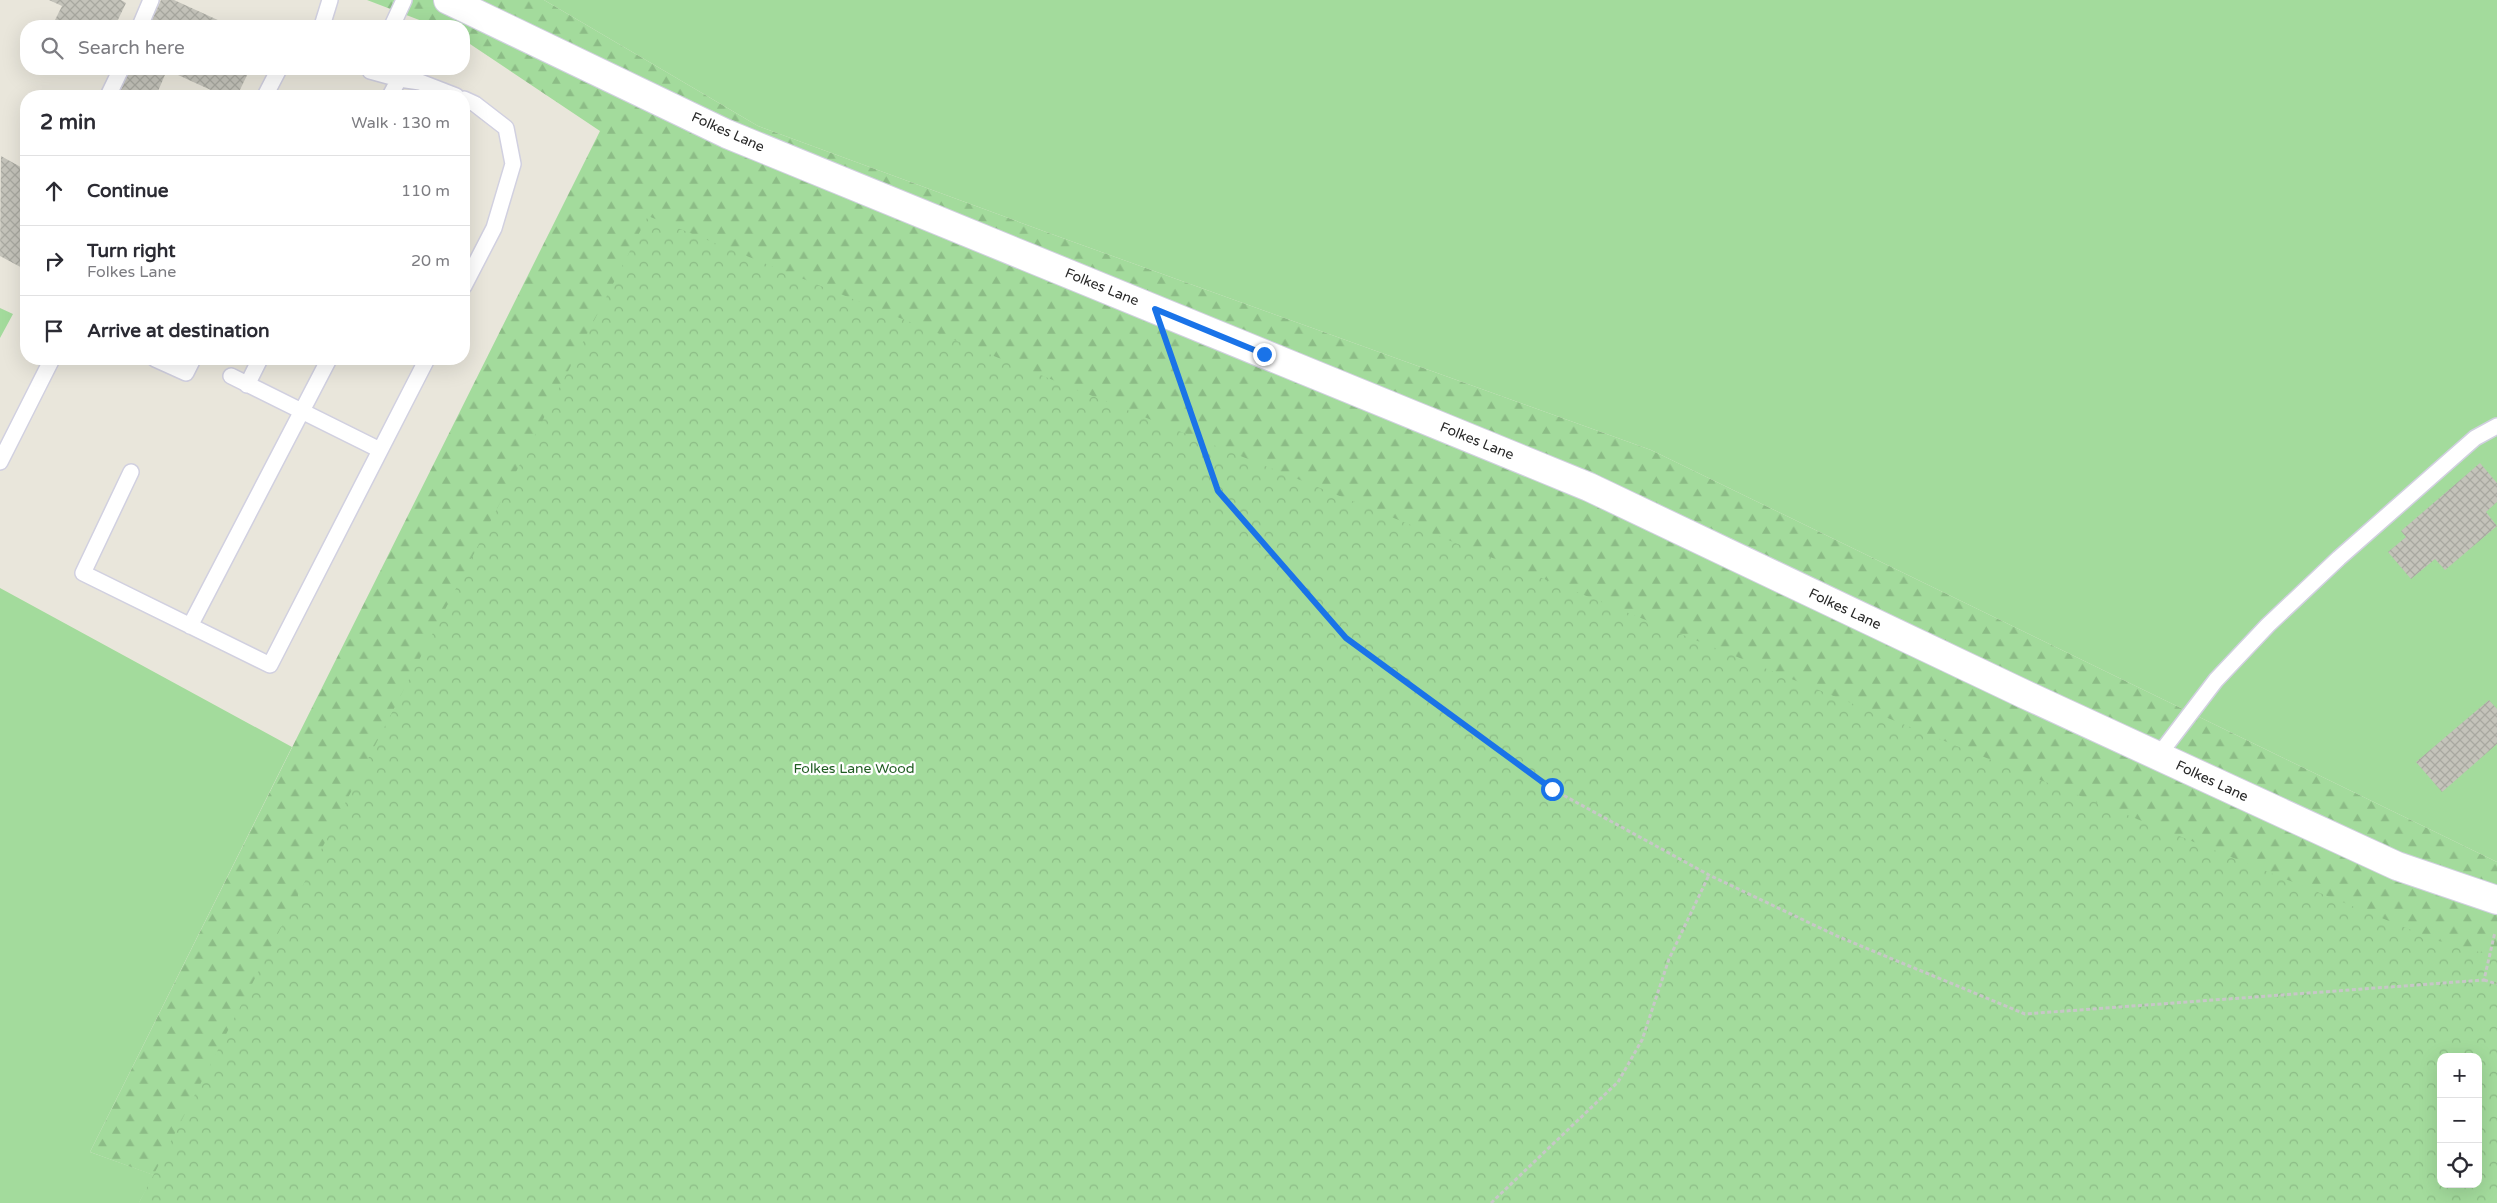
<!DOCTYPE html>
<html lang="en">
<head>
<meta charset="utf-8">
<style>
	body { margin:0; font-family:"Varela Round",sans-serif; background:#f2f2f3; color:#2b2b33 }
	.controls { position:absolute; right:15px; bottom:15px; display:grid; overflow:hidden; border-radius:10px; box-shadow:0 5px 20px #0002 }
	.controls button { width:45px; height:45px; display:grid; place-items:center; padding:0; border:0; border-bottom:1px solid #e1e1e2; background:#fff; color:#2b2b33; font:25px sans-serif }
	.stop { position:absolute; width:15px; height:15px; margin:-11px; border:4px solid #1a73e8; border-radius:50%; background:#fff }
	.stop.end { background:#1a73e8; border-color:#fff; box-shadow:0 1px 5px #0008 }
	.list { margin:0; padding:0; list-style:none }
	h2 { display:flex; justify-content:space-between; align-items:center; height:65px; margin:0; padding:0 20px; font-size:21px }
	h2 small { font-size:16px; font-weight:400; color:#7c7c81 }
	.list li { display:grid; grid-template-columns:32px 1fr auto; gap:15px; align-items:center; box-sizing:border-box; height:70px; padding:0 20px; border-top:1px solid #e1e1e2 }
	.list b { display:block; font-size:19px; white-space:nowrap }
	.list p { margin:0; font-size:16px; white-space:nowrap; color:#7c7c81 }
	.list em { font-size:16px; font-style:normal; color:#7c7c81 }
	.icon { flex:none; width:28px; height:28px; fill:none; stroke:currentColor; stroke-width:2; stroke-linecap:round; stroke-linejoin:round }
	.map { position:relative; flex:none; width:2497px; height:1203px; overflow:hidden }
	.search { position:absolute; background:#fff; box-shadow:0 5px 20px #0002; left:20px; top:20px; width:450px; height:55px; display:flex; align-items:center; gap:12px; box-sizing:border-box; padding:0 18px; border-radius:20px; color:#7c7c81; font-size:19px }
	.panel { position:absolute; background:#fff; box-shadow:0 5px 20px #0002; left:20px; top:90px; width:450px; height:275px; border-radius:20px }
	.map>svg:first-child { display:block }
</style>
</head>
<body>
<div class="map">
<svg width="2497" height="1203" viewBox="0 0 2497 1203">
	<defs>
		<pattern id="forest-firs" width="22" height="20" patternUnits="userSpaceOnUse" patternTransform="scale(1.25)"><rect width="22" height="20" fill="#a3db9c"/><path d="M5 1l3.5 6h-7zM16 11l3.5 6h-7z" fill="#8cbc86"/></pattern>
		<pattern id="park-crowns" width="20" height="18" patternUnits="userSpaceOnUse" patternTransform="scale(1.25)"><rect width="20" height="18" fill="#a3db9c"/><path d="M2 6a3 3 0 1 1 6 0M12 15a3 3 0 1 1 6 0" fill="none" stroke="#8cbc86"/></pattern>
		<pattern id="building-cross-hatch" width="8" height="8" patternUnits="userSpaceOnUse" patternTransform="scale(1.25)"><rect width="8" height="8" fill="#c4c3ba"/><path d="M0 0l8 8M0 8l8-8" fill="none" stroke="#a8a8a0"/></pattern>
	</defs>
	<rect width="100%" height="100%" fill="#e9e6db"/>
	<path fill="#a3db9c" d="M544 0H2497V862L1651 450 1068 240 758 126Z
		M0 308 13 314 0 338Z
		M0 588 292 747 90 1152 154 1175 139 1203H0Z"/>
	<path fill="url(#forest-firs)" fill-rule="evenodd" d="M367 0H544L758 126 1068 240 1651 450 2497 862V1203H139L153 1175 90 1152 600 131 464 40V26H435ZM2441 1057H2478V1184H2441Z"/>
	<path fill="url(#park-crowns)" fill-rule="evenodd" d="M648 216 2436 940 2497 957V1203H139ZM2441 1057H2478V1184H2441Z"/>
	<path fill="url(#building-cross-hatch)" d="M49 0H121L126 3 115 26H52L62 6Z
		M161 0H174L231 26H149Z
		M130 69H250L237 96H224L167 70 156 96H118Z
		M1 156 26 170V270L0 256Z
		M2480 463 2497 483V502L2486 512 2497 526 2445 570 2435 559 2411 579 2388 552 2406 537 2401 531Z
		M2489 700 2497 709V744L2442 792 2416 762Z"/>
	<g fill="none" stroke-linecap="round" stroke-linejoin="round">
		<g stroke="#d1d0e0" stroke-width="18">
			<path id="lane" d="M140 26 151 0
				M322 26 330 0
				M392 26 404 0
				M372 69 370 71 399 79 420 82 456 96
				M108 96 121 69
				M265 96 279 69
				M390 96 399 79
				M464 99 475 104 506 128 513 164 494 228 464 286
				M155 359 186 373 193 359
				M231 376 380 450
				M247 385 260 359
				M0 462 52 359
				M131 472 83 573 270 665 427 359
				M190 626 329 359
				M2158 756 2216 680 2268 625 2339 558 2475 438 2497 426"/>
		</g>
		<g stroke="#d1d0e0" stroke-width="30">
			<path id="street" d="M448 0 727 134 1589 487 2024 694 2397 866 2497 900"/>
		</g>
		<path stroke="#c7c7c7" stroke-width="3" stroke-dasharray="4 2.5" stroke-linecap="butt" d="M1170 352 1218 491 1346 638 1552 789 1709 875 1837 936 2025 1014 2484 980 2495 932
			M2484 980 2497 984
			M1491 1203 1618 1082 1642 1040 1669 959 1709 875"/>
		<use href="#lane" stroke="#fff" stroke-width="15"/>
		<use href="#street" stroke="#fff" stroke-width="28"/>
	</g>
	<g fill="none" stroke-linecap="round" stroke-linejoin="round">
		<path stroke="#1a73e8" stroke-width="6" d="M1264 354 1155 309 1218 491 1346 638 1552 789"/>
	</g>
	<g text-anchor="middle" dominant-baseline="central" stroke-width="4.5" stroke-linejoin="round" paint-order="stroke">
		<g font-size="14" fill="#282828" stroke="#fff">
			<text transform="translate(728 132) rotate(24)">Folkes Lane</text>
			<text transform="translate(1102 287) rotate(22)">Folkes Lane</text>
			<text transform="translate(1477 441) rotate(22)">Folkes Lane</text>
			<text transform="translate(1845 609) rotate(25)">Folkes Lane</text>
			<text transform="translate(2212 781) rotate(25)">Folkes Lane</text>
		</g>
		<g font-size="14" fill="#205d22" stroke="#fff">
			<text x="854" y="768">Folkes Lane Wood</text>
		</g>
	</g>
</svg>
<div class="controls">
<button>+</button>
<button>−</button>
<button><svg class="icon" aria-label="locate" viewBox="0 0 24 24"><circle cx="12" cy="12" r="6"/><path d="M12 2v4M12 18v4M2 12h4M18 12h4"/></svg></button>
</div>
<div class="stop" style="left:1552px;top:789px"></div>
<div class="stop end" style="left:1264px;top:354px"></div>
<div class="search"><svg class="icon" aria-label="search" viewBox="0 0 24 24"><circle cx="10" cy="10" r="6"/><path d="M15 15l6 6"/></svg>Search here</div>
<section class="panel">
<h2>2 min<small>Walk · 130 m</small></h2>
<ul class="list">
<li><svg class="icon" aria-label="ahead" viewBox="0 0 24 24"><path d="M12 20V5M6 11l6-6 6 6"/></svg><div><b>Continue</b></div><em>110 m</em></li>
<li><svg class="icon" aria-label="right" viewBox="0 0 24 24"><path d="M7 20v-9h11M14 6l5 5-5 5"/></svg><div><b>Turn right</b><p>Folkes Lane</p></div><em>20 m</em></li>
<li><svg class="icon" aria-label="arrive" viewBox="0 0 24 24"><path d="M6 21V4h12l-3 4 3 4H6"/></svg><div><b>Arrive at destination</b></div></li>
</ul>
</section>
</div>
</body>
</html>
